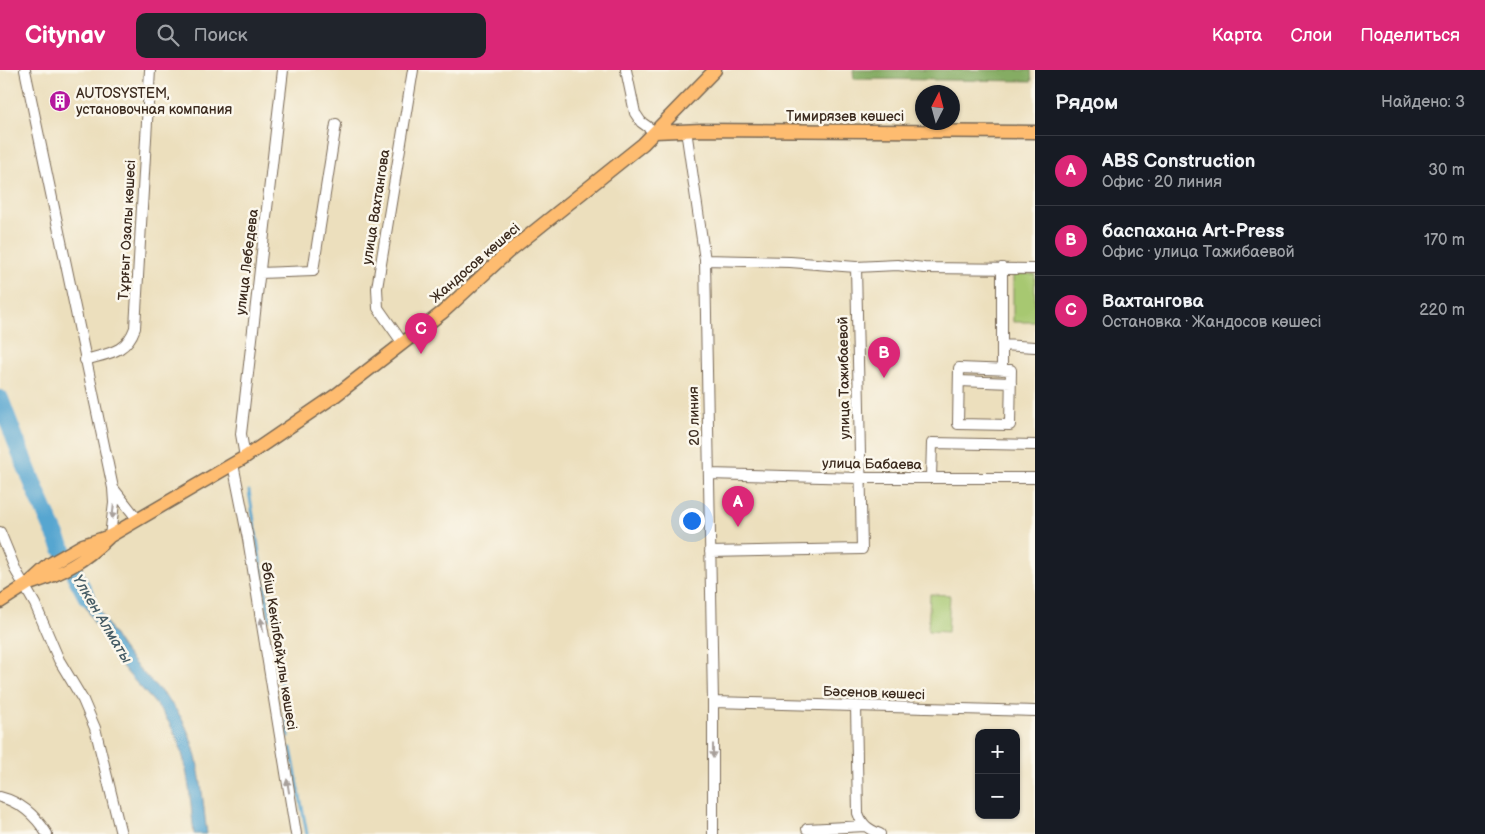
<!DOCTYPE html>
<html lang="ru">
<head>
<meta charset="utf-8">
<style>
	body { margin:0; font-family:"Balsamiq Sans",sans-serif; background:#20242c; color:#f1f3f6 }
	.controls { position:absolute; right:15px; bottom:15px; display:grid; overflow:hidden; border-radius:10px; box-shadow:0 1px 4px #0004 }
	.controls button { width:45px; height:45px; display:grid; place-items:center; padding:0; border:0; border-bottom:1px solid #363941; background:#171b24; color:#f1f3f6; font:25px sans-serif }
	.compass { position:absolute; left:915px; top:15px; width:45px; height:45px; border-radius:50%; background:#171b24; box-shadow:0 1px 4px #0004; rotate:6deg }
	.you { position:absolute; left:691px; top:450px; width:18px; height:18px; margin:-12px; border:4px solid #fff; border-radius:50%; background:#1a73e8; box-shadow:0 0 0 8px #1a73e833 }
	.badge { display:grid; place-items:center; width:32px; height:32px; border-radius:50%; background:#db2777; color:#fff; font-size:16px; font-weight:700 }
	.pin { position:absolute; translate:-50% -41px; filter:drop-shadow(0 1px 2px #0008) }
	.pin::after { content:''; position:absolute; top:26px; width:18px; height:15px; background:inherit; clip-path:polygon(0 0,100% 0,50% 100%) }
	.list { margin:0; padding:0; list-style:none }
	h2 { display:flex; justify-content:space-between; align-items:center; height:65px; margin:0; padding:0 20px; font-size:21px }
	h2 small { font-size:16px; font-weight:400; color:#9ea1a6 }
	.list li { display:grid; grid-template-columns:32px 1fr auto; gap:15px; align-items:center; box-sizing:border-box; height:70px; padding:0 20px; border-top:1px solid #363941 }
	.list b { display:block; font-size:19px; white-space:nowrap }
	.list p { margin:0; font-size:16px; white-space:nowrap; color:#9ea1a6 }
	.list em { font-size:16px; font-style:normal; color:#9ea1a6 }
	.icon { flex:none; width:28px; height:28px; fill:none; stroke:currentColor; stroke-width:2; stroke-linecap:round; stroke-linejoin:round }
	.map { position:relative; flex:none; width:1035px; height:764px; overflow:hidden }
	header { display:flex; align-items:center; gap:30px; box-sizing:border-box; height:70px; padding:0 25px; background:#db2777; color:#fff }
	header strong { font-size:24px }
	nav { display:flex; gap:28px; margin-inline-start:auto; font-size:18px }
	.search { width:350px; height:45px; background:#20242c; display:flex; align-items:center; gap:12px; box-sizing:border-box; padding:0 18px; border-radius:10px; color:#9ea1a6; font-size:19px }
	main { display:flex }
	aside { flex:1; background:#171b24 }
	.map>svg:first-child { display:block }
</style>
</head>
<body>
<header>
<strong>Citynav</strong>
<div class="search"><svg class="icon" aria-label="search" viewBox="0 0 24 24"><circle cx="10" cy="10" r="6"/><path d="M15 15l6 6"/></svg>Поиск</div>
<nav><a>Карта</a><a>Слои</a><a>Поделиться</a></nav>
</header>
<main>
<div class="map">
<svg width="1035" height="764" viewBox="0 0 1035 764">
	<rect width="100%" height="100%" fill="#fbf7ec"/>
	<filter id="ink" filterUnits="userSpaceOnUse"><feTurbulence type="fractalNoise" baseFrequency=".02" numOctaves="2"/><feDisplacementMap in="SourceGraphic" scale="10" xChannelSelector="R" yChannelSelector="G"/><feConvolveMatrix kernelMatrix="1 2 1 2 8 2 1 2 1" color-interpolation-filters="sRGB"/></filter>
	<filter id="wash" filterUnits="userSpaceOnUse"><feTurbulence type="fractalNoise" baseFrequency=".0096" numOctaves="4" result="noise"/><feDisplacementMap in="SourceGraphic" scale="20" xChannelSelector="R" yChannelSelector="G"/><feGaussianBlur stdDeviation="1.12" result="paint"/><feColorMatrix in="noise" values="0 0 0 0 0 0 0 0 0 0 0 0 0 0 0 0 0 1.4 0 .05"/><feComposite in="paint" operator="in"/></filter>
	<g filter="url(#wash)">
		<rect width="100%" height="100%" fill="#ecdfbd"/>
		<path fill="#a7c871" stroke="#717948" d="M1013 204H1035V252H1013Z
			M930 524 950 525 948 562 928 561Z"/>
		<path fill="#85ac63" stroke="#606b40" d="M853 0H1031L1032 11 854 9Z"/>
		<path fill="#56a6d0" stroke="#486877" d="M81 504C96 532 110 563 129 587 147 610 173 629 185 655 201 689 202 727 207 764H194C190 729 189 692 173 660 161 635 138 617 121 595 101 570 87 538 72 510Z"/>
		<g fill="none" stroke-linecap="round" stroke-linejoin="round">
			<path stroke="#56a6d0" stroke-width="3" d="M249 421 270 549
				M274 570 289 666
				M291 678 307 764"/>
			<path stroke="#56a6d0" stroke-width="18" d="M0 329C25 396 52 464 87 527"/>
		</g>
	</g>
	<g filter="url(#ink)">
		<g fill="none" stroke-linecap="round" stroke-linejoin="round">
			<g stroke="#796956" stroke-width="12">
				<path id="minor" d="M25 0 113 418 114 433 110 466
					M626 0 635 43 641 52 655 62
					M686 60 705 190 713 632V764
					M705 190 790 192 856 197 897 195 924 198 1035 199
					M1002 198V300
					M260 203 313 201 336 54
					M402 272 378 238 377 218 413 0
					M1002 275 1035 277
					M85 290C109 283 126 283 135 258L150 0
					M959 298 1011 300 1010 355 958 354Z
					M959 311 1011 313
					M245 387 241 364 283 0
					M233 394 248 469 296 764
					M709 404 859 408H1035
					M931 408 932 373 1035 375
					M113 418 138 450
					M0 462 16 501 35 534 59 590 83 630 95 658 121 764
					M710 482 862 479 856 197
					M713 632 1035 641
					M856 636 858 743C862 755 868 759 880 764
					M0 727C20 732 36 746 47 764
					M807 759 865 756"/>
			</g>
			<g stroke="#796956" stroke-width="15">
				<path id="major" d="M655 62 702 60 1035 62
					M32 513C64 503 84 491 108 468
					M0 532 28 514 50 494 83 475 110 466 245 387 336 325 443 242 507 183 643 74 715 0"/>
			</g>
			<use href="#minor" stroke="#fff" stroke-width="10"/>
			<use href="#major" stroke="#febc70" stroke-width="12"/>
		</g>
		<defs><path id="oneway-solid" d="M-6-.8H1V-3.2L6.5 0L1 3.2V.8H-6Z" transform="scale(1.25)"/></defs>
		<g fill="#a79f9a">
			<use href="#oneway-solid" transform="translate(113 442) rotate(96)"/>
			<use href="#oneway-solid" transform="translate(262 555) rotate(-99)"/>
			<use href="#oneway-solid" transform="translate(713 681) rotate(90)"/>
			<use href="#oneway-solid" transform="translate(288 716) rotate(-99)"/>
		</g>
	</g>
	<defs>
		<g id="building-disc" transform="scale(1.125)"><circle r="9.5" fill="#b5179e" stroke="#fbf7ec"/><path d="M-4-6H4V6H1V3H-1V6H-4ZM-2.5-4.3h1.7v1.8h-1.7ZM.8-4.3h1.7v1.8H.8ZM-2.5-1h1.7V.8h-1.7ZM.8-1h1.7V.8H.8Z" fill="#fff"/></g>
	</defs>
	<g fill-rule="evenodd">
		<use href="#building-disc" x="60" y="31"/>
	</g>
	<g text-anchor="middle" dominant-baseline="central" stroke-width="5" stroke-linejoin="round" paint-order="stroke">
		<g font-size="14" fill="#3b2a1e" stroke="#fbf7ec" text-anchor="start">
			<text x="76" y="23">AUTOSYSTEM,<tspan x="76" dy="16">установочная компания</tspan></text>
		</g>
		<g font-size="14" fill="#3b2a1e" stroke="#fbf7ec">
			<text x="845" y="46">Тимирязев көшесі</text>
			<text transform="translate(376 137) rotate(-81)">улица Вахтангова</text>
			<text transform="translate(127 160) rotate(-87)">Тұрғыт Озалы көшесі</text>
			<text transform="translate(247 192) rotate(-83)">улица Лебедева</text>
			<text transform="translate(475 193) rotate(-41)">Жандосов көшесі</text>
			<text transform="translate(844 308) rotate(-91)">улица Тажибаевой</text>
			<text transform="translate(694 346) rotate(-91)">20 линия</text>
			<text transform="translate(872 394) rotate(1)">улица Бабаева</text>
			<text transform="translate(279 576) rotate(81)">Әбіш Кекілбайұлы көшесі</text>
			<text transform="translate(874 623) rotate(2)">Бәсенов көшесі</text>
		</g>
		<g font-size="15" font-style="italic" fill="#465c65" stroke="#fbf7ec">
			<text transform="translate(102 549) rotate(59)">Үлкен Алматы</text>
		</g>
	</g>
</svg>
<div class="controls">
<button>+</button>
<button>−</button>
</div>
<svg class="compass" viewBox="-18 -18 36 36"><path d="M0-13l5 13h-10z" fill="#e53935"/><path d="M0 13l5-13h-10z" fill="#9ea1a6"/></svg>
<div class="you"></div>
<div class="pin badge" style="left:738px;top:457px">A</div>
<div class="pin badge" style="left:884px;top:308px">B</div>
<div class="pin badge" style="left:421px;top:284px">C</div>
</div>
<aside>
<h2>Рядом<small>Найдено: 3</small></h2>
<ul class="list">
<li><span class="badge">A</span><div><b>ABS Construction</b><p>Офис · 20 линия</p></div><em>30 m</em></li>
<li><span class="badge">B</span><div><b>баспахана Art-Press</b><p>Офис · улица Тажибаевой</p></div><em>170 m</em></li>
<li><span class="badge">C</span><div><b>Вахтангова</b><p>Остановка · Жандосов көшесі</p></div><em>220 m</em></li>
</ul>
</aside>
</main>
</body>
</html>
